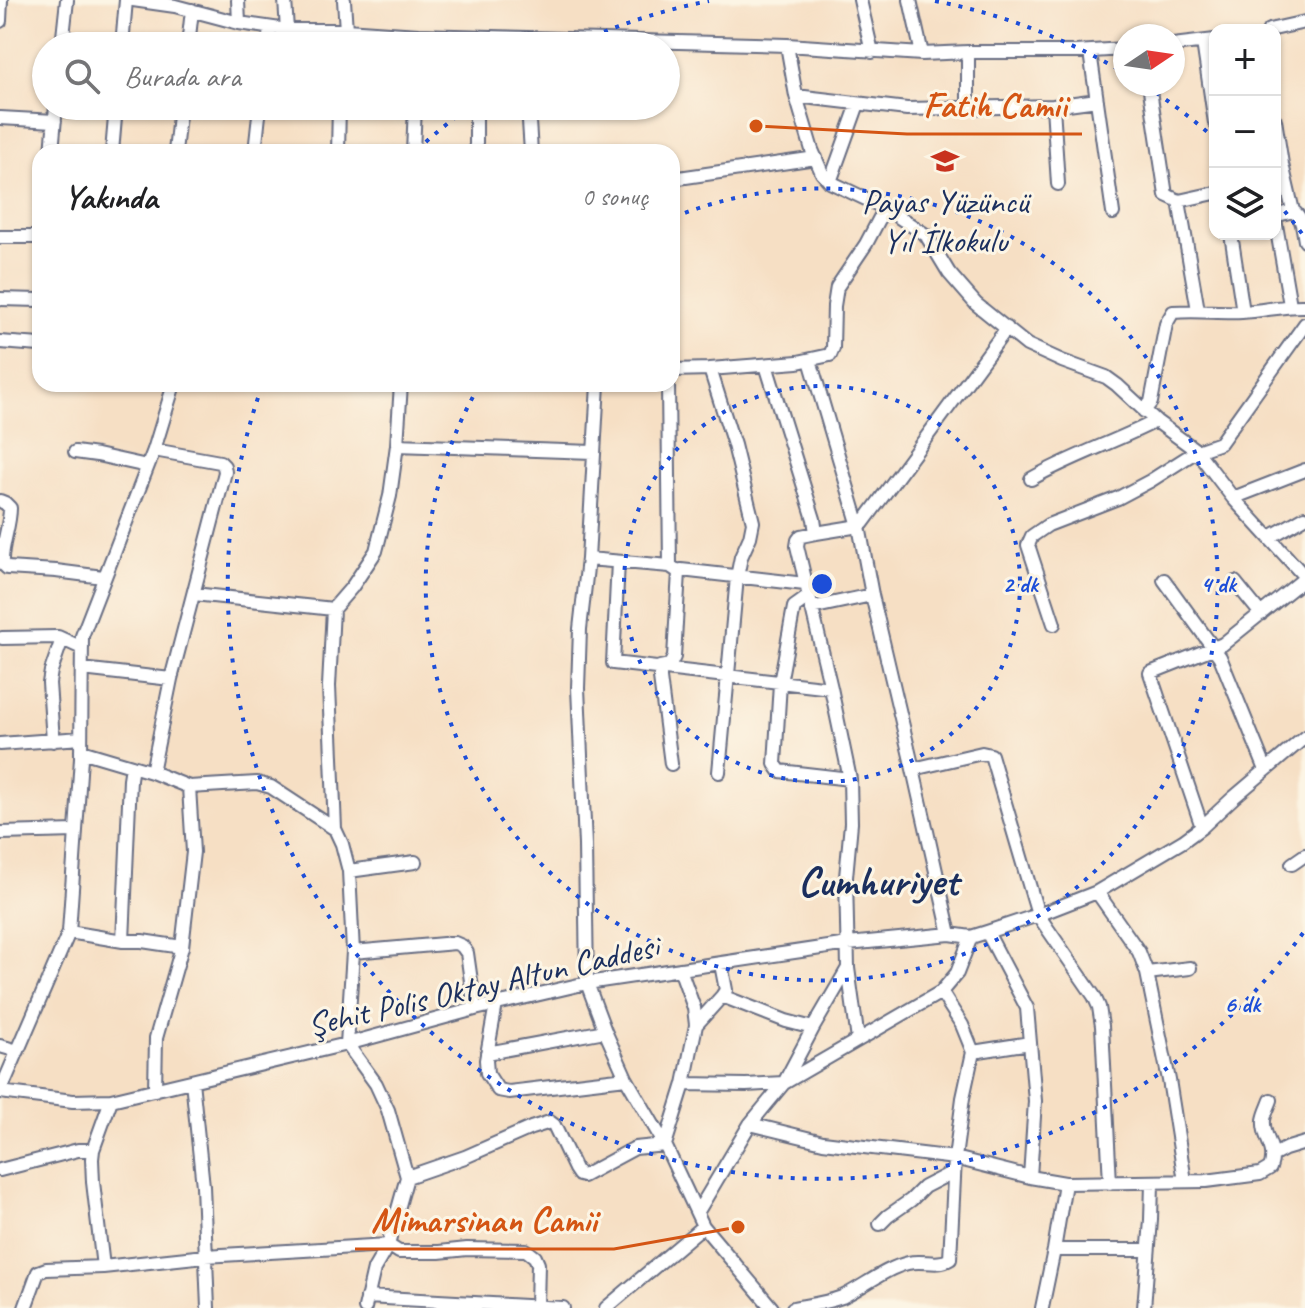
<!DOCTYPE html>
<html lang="tr">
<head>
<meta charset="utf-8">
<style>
	body { margin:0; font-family:Caveat,sans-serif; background:#f6f6f6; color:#202124 }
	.controls { position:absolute; right:24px; top:24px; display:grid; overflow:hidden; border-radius:16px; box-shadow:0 2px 6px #0004 }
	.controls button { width:72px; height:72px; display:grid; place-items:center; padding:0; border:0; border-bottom:2px solid #e0e0e0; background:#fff; color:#202124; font:40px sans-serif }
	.compass { position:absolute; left:1113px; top:24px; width:72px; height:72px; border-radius:50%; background:#fff; box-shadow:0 2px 6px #0004; rotate:77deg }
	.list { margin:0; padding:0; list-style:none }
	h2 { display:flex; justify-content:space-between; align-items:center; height:104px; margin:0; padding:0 32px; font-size:34px }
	h2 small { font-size:26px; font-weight:400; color:#757577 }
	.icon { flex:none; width:44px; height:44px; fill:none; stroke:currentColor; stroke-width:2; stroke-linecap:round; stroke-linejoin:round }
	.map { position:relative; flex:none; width:1305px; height:1308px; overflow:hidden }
	.search { position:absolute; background:#fff; box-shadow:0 2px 6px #0004; left:32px; top:32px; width:648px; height:88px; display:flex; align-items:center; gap:20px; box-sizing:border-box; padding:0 28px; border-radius:44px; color:#757577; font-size:30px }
	.panel { position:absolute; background:#fff; box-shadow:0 2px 6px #0004; left:32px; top:144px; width:648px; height:248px; border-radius:24px }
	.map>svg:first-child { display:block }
</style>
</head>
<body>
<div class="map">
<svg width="1305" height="1308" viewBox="0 0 1305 1308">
	<rect width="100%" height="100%" fill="#fcf5e5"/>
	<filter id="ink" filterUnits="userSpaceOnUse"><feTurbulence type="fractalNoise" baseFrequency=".0125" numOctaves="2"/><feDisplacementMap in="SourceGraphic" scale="16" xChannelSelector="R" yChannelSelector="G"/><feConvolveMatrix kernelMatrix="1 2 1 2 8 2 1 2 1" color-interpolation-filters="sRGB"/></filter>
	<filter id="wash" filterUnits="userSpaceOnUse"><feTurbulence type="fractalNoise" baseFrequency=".006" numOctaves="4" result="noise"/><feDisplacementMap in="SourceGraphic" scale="32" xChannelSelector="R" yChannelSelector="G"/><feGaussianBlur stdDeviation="1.8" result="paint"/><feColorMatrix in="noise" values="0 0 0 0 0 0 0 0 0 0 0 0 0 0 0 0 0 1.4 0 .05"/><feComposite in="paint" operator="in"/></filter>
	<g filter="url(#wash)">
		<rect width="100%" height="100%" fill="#f6dfc4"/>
	</g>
	<g filter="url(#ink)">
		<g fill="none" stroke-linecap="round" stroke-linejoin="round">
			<g stroke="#686d82" stroke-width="16">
				<path id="minor" d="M133 0 175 6 239 23 287 30H346L418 35 787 45 922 54 968 52H1075L1125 49
					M238 0 239 23
					M285 0 287 30
					M344 0 346 30 345 46
					M860 0 872 52
					M910 0 922 54
					M0 21 1 0
					M1269 30 1305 22
					M1203 42 1215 123
					M787 45 796 96 812 150 822 173 830 182 885 208 926 235 949 273 976 304 1027 345 1062 361 1106 377 1117 385 1156 421 1197 451 1233 498 1305 577
					M1173 45 1215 40
					M62 46 67 0
					M122 46 126 0
					M188 46 192 10
					M268 46 270 28
					M968 52V107
					M1090 52 1113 213
					M1149 84 1166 195 1179 201 1198 310
					M796 96 907 109 1053 106 1097 100
					M299 106 339 109
					M528 106 531 152
					M1053 106 1058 184
					M0 118 55 121
					M1275 120 1282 164 1293 211C1303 217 1303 231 1305 241
					M52 152 56 106
					M112 152 116 106
					M175 152 180 106
					M255 152 260 106
					M338 152 339 106
					M413 152 415 106
					M476 152V106
					M672 179 816 158
					M830 182 858 104
					M1179 201 1215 193
					M1231 234 1243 312
					M0 237H40
					M0 299 40 300
					M1290 305 1275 219 1278 215 1293 211
					M0 342 40 345
					M810 360 859 526 872 595 913 769 950 934
					M766 365 814 519 816 533 801 536 798 540 797 546 831 688 850 779 851 823 846 877 848 968 858 1040
					M672 370 710 369
					M598 384 588 559 580 629 578 688 585 845 587 983 605 1031 626 1078 665 1145
					M668 384 670 566
					M1144 411 1151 402 1166 324 1173 312C1197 310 1219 313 1242 312 1264 311 1284 305 1305 306
					M397 445 593 452
					M75 452 97 455 147 466
					M1031 479C1071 456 1115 442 1156 421
					M1233 498 1305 470
					M0 501 5 503 10 508C10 527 1 545 2 563L7 568 56 571 103 577
					M816 533 859 526 863 523 1007 328
					M1270 537 1305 517
					M588 559 670 566 679 572 681 570 805 584
					M618 562 613 663 831 688
					M1164 580 1220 657 1266 770
					M1235 582 1261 614
					M194 594 333 609
					M808 597 794 607 780 683 775 764 780 771 850 779
					M811 608 872 595
					M1054 624 1028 545 1032 536 1048 525 1118 498 1150 481 1197 451 1220 443 1305 324
					M2 638 58 637 82 648
					M82 669 171 679
					M53 741 49 683 51 671 62 639
					M0 744 81 738
					M81 751 152 772 189 787 257 783 271 787 335 829
					M671 764 660 678V667L670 665 674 657 679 572
					M913 769 982 753 991 755 1038 915 1094 996 1099 1007 1102 1026 1110 1183
					M152 772 171 679 225 472 224 466 220 462 154 450
					M719 772 737 577 741 557 750 537 753 522 734 445 710 369 798 362 830 355 833 348 834 306 837 287 866 244 885 208
					M1202 827 1150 673 1223 644 1305 578
					M1 833 76 831
					M1292 864 1305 855
					M349 871 415 862
					M1097 892 1139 952 1147 973 1169 1080 1185 1181
					M69 932 123 941H142L182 947 193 852 189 787
					M987 932 1027 1008 1035 1101 1030 1177
					M123 941 130 779 132 766
					M353 952 455 943 462 946 467 953 475 1009
					M1147 973 1190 968
					M722 996 786 1021 813 1028
					M496 1004 486 1060 487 1073 498 1090 509 1092 626 1078
					M696 1025 722 996 726 990 721 964
					M0 1046 18 1051
					M973 1052 1030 1043
					M487 1053 605 1031
					M192 1081 203 1186 208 1308
					M684 1084 746 1085 784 1083 813 1028 848 968
					M155 1090 156 1038 182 947
					M0 1092 73 1101 111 1100 347 1044 475 1009 587 983 848 944 950 934 971 937 987 932 1038 915 1097 892 1183 841 1202 827 1233 798 1305 737
					M0 1092 69 932 81 758 82 636 154 450 174 384
					M750 1124 823 1142 955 1158 1030 1177 1065 1183 1206 1181 1260 1174 1270 1168C1278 1146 1262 1139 1264 1120 1265 1113 1269 1106 1271 1100
					M665 1145 684 1084 696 1025 694 1008 680 969
					M1274 1155 1285 1149 1305 1143
					M0 1170 78 1150H93
					M407 1177 465 1157 531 1128 550 1122 554 1125 575 1169 579 1175 583 1176 635 1148 665 1145 703 1226 772 1308
					M697 1213 750 1124 784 1083 941 992 957 973 971 937
					M880 1224 888 1216 911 1200 924 1187 953 1172
					M1054 1250H1148
					M103 1267 93 1182 92 1159 93 1150 111 1100
					M367 1297 563 1308
					M25 1308 38 1272 46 1269 103 1267 205 1256 388 1245 399 1252H439L467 1249 526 1250 535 1257 538 1264 537 1306
					M365 1308 374 1269 388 1245 407 1177 388 1110 376 1084 347 1044 353 952 349 871 342 844 335 829 329 686 333 609 352 587 376 551 390 496 397 445 401 384
					M606 1308 703 1226
					M793 1308C809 1305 826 1303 842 1297 863 1287 886 1268 908 1263 923 1259 937 1267 950 1259L955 1158 963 1098 973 1052 962 1025 941 992
					M1042 1308 1054 1250 1065 1183
					M1144 1308 1151 1220 1152 1183"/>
			</g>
			<use href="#minor" stroke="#fff" stroke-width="12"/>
		</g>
	</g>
	<g fill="none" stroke="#1d4ed8" stroke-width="4" stroke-dasharray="4 8">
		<circle cx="822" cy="584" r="198"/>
		<path d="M674 217A396 396 0 1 1 479 386"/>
		<path d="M1303 933A594 594 0 0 1 262 386M417 150A594 594 0 0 1 469 107M571 46A594 594 0 0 1 709 1M935 1A594 594 0 0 1 1123 72M1146 86A594 594 0 0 1 1212 136M1277 202A594 594 0 0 1 1303 235"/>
	</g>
	<defs>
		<g id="school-bare" transform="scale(2.16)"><path d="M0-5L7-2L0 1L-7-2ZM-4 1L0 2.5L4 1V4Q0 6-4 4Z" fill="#c8321e" stroke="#fcf5e5" stroke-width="2.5" paint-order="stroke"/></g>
	</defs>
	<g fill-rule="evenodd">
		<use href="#school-bare" x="945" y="161"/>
	</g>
	<g text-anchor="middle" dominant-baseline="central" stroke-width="6" stroke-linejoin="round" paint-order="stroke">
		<g font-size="34" fill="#1b2f5e" stroke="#fcf5e5">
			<text x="945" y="201">Payas Yüzüncü<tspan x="945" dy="39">Yıl İlkokulu</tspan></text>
		</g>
		<g font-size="34" fill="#1b2f5e" stroke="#fcf5e5">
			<text transform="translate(483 985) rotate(-13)">Şehit Polis Oktay Altun Caddesi</text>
		</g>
		<g font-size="42" font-weight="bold" fill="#1b2f5e" stroke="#fcf5e5">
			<text x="878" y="881">Cumhuriyet</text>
		</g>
	</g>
	<circle cx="822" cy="584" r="12" fill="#1d4ed8" stroke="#fcf5e5" stroke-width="4"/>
	<g font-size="24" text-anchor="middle" font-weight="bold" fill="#1d4ed8" stroke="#fcf5e5" stroke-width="6" stroke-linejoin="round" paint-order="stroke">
		<text x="1020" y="592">2 dk</text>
		<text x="1218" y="592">4 dk</text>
		<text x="1242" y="1012">6 dk</text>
	</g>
	<path fill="none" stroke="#d45514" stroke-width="3" d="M756 126L907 134H1082M738 1227L614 1249H355"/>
	<g fill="#d45514" stroke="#fcf5e5" stroke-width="3">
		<circle cx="756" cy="126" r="8"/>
		<circle cx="738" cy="1227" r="8"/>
	</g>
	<g font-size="36" text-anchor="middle" font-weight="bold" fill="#d45514" stroke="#fcf5e5" stroke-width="6" stroke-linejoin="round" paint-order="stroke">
		<text x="995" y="117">Fatih Camii</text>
		<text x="484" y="1232">Mimarsinan Camii</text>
	</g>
</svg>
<div class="controls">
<button>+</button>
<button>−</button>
<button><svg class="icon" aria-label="layers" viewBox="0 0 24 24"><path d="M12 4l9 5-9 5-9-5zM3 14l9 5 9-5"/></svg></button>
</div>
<svg class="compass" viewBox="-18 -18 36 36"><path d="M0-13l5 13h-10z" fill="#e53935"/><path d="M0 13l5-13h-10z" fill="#757577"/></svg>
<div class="search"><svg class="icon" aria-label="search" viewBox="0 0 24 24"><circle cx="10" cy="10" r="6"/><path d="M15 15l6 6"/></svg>Burada ara</div>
<section class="panel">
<h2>Yakında<small>0 sonuç</small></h2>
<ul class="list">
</ul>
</section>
</div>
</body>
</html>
